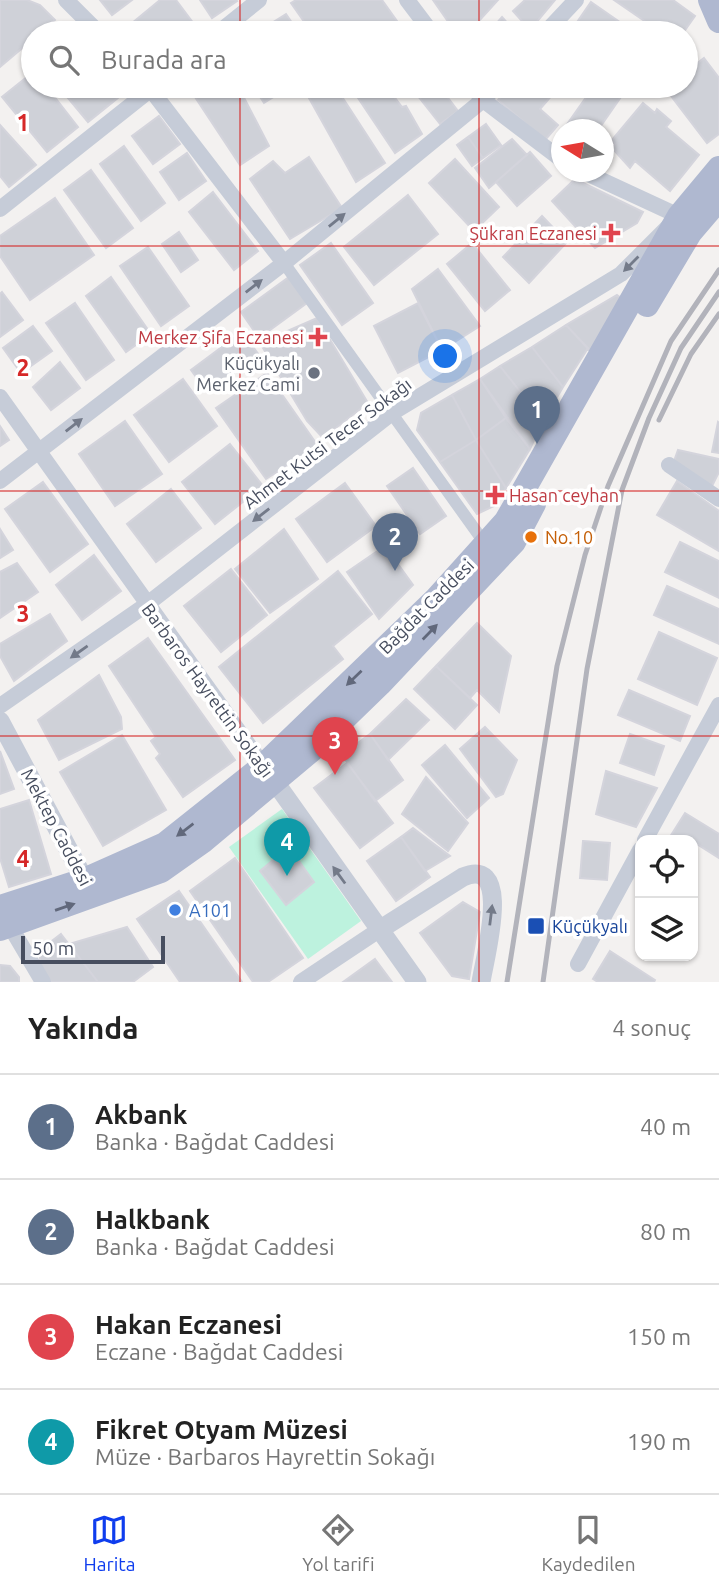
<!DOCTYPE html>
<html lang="tr">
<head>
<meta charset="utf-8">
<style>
	body { margin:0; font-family:Ubuntu,sans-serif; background:#f2f2f2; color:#222 }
	.controls { position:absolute; right:21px; bottom:21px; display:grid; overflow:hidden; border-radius:14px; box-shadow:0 2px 5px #0004 }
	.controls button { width:63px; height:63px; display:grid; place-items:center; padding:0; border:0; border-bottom:2px solid #e0e0e0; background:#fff; color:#222; font:35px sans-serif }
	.compass { position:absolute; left:551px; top:119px; width:63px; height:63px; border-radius:50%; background:#fff; box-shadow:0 2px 5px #0004; rotate:281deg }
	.scale { position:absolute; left:21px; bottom:18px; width:144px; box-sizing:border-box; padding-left:7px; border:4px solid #474e5f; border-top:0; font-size:19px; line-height:24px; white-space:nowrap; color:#474e5f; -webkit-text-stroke:5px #fff; paint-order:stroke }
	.you { position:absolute; left:446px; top:357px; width:24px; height:24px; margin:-18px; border:5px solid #fff; border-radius:50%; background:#1a73e8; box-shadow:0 0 0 10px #1a73e833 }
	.badge { display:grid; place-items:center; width:46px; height:46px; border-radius:50%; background:#0f3dee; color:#fff; font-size:23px; font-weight:700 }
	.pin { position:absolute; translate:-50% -58px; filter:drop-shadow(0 2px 4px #0008) }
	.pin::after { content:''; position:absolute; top:37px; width:24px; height:21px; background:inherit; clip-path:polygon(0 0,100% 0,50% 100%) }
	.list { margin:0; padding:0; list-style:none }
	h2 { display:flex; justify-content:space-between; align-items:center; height:91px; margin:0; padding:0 28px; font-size:30px }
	h2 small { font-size:23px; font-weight:400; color:#767676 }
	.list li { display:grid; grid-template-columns:46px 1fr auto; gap:21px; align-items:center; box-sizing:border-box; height:105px; padding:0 28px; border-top:2px solid #e0e0e0 }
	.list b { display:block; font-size:26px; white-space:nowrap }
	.list p { margin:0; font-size:23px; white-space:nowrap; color:#767676 }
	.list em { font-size:23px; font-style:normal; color:#767676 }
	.icon { flex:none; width:38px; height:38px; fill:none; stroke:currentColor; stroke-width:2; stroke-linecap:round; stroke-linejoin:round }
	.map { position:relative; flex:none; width:719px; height:982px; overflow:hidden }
	.search { position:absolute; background:#fff; box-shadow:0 2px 5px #0004; left:21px; right:21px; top:21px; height:77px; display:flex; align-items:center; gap:18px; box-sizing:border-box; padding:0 24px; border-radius:38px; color:#767676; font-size:26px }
	.sheet { height:511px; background:#fff }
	nav { display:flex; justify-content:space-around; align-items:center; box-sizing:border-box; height:98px; border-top:2px solid #e0e0e0; background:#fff; font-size:19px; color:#767676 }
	nav a { display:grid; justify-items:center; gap:4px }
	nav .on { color:#0f3dee }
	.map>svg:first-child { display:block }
</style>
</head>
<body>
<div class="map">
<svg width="719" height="982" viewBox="0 0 719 982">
	<rect width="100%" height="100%" fill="#f3f1f0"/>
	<path fill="#bdf2de" d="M282 809 361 921 308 959 229 847Z"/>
	<path fill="#cfd1d8" stroke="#d4d4dc" stroke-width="2" d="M0 0H27L40 5 55 20 40 33H33V39L0 67Z
		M100 0H132L112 15Z
		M160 0H176L200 32 120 33Z
		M200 0H236L237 1 212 18Z
		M296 0H382L397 21 380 33H312L291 3Z
		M433 0H498L468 33H456Z
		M525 0H555L530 30 513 11Z
		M614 0H673L695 16 683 33H662Z
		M591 2 624 25 618 33H580L573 28Z
		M286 14 299 33H256Z
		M502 17 516 33H488Z
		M704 58 719 78V134L707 143 665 88 686 86V72Z
		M33 72V86H46L78 127 47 152 2 97Z
		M58 86H110L119 97 88 122Z
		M205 86H238L269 146 240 165 193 94Z
		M253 86H291L264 103Z
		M329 86H335L385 163 356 182 309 98Z
		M350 86H386L402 107 406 106 422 134 395 153Z
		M410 86H439L458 111 440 124Z
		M510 86H545L554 93 540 109 558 125 545 140 498 100Z
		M594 86H611L623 94 598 130H563Z
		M643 103 655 113 657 109 671 121 666 127 699 155 670 191 635 161 630 168 612 148 615 144 611 141Z
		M159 116 180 144 153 164 132 136Z
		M486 124 501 145 483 158 468 137Z
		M0 125 36 165 9 187 0 176Z
		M468 137 483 158 472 166 457 145Z
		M512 139 527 155 489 188 475 168Z
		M124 146 165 203 141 221 100 164Z
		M530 152 551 176 517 206 496 182Z
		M187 153 206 181 179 200 160 172Z
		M309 157 342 208 290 239 250 179 273 161 285 173Z
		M455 159 499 207 474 231 429 183Z
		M91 170 133 228 106 248 64 190Z
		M575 179 643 212 637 223 595 248 552 201Z
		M213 192 258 251 234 270 189 212Z
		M408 195 438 234 374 285 344 247Z
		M55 198 94 255 30 300 0 256V236Z
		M542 216 567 242 529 283 503 257Z
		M179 232 198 260 181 272 162 244Z
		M331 243 373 303 342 325 300 265Z
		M472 243 510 290 485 311 447 264Z
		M148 247 189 306 161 326 120 266Z
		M438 269 480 326 442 350 412 289Z
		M111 277 151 334 126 352 86 296Z
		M289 277 307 303 259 338 241 312Z
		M2 292 23 320 0 337V294Z
		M617 295 624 300 593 354 566 325Z
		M75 303 114 360 86 380 46 323Z
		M418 303 442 350 398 373 374 326Z
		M317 318 368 403 323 438 307 421 260 343Z
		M566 325 588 348 563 387 532 347Z
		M33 326 52 351 21 373 3 348Z
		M242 332 259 355 207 392 191 370Z
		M532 347 563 387 543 421 500 366Z
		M60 362 80 388 51 410 33 387Z
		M500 366 543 421 530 449 480 379Z
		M267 373 318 446 266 479 216 408Z
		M183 379 217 426 169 462 134 415Z
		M480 379 506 418 476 440 452 395Z
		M452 395 476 440 440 462 417 430 421 413Z
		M506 418 530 449 506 488 476 440Z
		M125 421 162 474 115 506 79 454Z
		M718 422 719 423V453L712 452Z
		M0 426 9 440 0 446Z
		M476 440 506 488 494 506 477 514 440 462Z
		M230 444 263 486 215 524 182 482Z
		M678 450 719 459V472L712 486 674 461Z
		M413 468 446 516 420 534 387 486Z
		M677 481 719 511V551L657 515Z
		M43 482 88 544 50 572 5 509Z
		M345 483 376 526 327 562 296 519Z
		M171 489 201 528 156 562 127 524Z
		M0 529 13 550 0 558Z
		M284 529 318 579 270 613 235 569Z
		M680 542 719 561V598L665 572Z
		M385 546 413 585 379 619 347 572Z
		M94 555 121 591 82 620 56 585Z
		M17 563 38 592 0 618V572Z
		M231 569 267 615 221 652 184 606Z
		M338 571 372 614 333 646 343 659 263 723 219 667Z
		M667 586 719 609V644L654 615Z
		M50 614 67 641 14 681 0 656V644Z
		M477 623 511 656 499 712 477 690 470 698 436 666Z
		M659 632 717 658 697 705 638 679Z
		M148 638 235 760 183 797 156 758 160 754 151 741 156 737 109 666Z
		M436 666 477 705 455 729 414 689Z
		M99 675 121 717 122 729 59 760 38 720Z
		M629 690 690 716 680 741 618 715Z
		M406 699 429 720 388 760 370 734Z
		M485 727 517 760 503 794 496 797 460 749Z
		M370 734 403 780 375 801 342 755Z
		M630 734 664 746 654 775 620 763Z
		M122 735 166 810 103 846 60 772Z
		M445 745 489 798 467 818 422 765Z
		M0 751 14 789 0 794Z
		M347 763 393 823 360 848 314 788Z
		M606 771 657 788 636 827 596 814Z
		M426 777 468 823 448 851 402 814Z
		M29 800 51 874 9 887 0 858V809Z
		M685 813 719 834V858L684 836 681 840H668Z
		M413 828 430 841 450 856 425 871 401 837Z
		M401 837 430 877 396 901 367 861Z
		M583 841 610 843 607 880 580 878Z
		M289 847 314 882 286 905 260 871Z
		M235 858 303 958 268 982H253L190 891Z
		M179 891 242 982H180L137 919Z
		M463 902 480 912 469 979 452 976 420 933Z
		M127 927 153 967 133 982H98L69 944Z
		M61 934 98 982H51L40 968V950Z
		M610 951 655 980 654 982H598L593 979Z
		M375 959 392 982H343Z
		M0 965 10 966 19 977V982H0Z"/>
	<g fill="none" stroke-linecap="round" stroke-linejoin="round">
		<path stroke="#c6ccd8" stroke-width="12" d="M284 263 486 545"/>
		<path stroke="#c6ccd8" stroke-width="16" d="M66 0 99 33
			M407 0 432 33
			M218 33 259 0
			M545 33 576 0
			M148 86 284 263
			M472 86 483 100 562 160
			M0 209 155 86
			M0 397 267 771
			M669 465 719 499
			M0 481 284 263 483 100 496 86
			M0 706 146 605 392 413 621 274 679 216 584 172
			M645 840 719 705
			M10 926 43 982
			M578 964 640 850
			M301 982 379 930"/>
		<path stroke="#c6ccd8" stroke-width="19" d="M0 721 90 890
			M275 782 417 982
			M379 930 463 877C514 855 484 960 481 982"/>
		<path stroke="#afb8d0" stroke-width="24" d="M710 0 719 21
			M647 305 690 233 719 199
			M0 907 84 880 165 844 263 766 435 600 506 521 679 216 719 168
			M0 929 161 871 202 842 313 749 380 684 514 542 534 504"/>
		<path stroke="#b2b3bb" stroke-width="5" d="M659 420 691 354 719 314
			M507 982 557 666 585 555 608 486 671 341 719 270
			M543 982 587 669 622 490 649 418 681 348 719 292"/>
	</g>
	<defs><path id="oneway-solid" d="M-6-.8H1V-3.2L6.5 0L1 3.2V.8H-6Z" transform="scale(1.75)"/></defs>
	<g fill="#737a89">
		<use href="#oneway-solid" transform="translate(337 220) rotate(-39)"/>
		<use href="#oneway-solid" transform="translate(631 264) rotate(135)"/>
		<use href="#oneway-solid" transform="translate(254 286) rotate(-38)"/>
		<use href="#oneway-solid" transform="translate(74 425) rotate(-38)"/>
		<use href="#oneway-solid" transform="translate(261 515) rotate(142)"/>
		<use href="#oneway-solid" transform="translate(79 652) rotate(145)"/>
		<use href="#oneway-solid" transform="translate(339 875) rotate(-126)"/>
		<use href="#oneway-solid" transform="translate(491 915) rotate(-83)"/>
	</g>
	<g fill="#61687b">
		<use href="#oneway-solid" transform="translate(430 632) rotate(-46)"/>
		<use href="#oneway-solid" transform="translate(354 678) rotate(136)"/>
		<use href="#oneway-solid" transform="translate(185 830) rotate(143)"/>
		<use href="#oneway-solid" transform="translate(65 907) rotate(-19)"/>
	</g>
	<path fill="none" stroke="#d62828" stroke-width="2" stroke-opacity="0.55" d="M240 0V33M479 0V33M240 86V982M479 86V982M0 246H719M0 491H719M0 736H719"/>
	<g fill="#e0444e" stroke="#fff" stroke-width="2.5">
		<path d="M607.5 222.5h7v7h7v7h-7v7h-7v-7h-7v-7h7z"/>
		<path d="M314.5 326.5h7v7h7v7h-7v7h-7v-7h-7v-7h7z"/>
		<path d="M491.5 484.5h7v7h7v7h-7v7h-7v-7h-7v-7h7z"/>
	</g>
	<circle fill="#6b7280" stroke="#fff" stroke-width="2.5" cx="314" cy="373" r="7"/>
	<circle fill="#e8710a" stroke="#fff" stroke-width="2.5" cx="531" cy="537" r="7"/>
	<circle fill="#3f7fe0" stroke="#fff" stroke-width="2.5" cx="175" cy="910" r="7"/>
	<rect fill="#1a4fb4" stroke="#fff" stroke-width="2.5" x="527" y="917" width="18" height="18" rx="3.5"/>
	<g text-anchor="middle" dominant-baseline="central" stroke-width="7" stroke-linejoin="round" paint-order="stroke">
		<g font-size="18" fill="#be3a42" stroke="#fff" text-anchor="end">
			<text x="597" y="233">Şükran Eczanesi</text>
			<text x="304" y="337">Merkez Şifa Eczanesi</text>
			<text x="509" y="495" text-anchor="start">Hasan ceyhan</text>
		</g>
		<g font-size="18" fill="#5b616d" stroke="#fff" text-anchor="end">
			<text x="300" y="363">Küçükyalı<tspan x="300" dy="21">Merkez Cami</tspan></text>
		</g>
		<g font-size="18" fill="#474e5f" stroke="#fff">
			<text transform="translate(327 443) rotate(-37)">Ahmet Kutsi Tecer Sokağı</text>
			<text transform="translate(426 606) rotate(-45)">Bağdat Caddesi</text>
			<text transform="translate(208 690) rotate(54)">Barbaros Hayrettin Sokağı</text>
			<text transform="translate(57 827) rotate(62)">Mektep Caddesi</text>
		</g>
		<g font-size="18" fill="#c56008" stroke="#fff" text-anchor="start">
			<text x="545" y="537">No.10</text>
		</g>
		<g font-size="18" fill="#366cbe" stroke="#fff" text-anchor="start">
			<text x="189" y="910">A101</text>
		</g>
		<g font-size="18" fill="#164399" stroke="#fff" text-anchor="start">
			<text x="552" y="926">Küçükyalı</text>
		</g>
	</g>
	<g font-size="23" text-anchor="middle" font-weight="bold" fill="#d62828" stroke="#fff" stroke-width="7" stroke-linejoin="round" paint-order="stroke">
		<text x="23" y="131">1</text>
		<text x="23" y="376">2</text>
		<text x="23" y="622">3</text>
		<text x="23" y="867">4</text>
	</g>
</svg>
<div class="controls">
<button><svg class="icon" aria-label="locate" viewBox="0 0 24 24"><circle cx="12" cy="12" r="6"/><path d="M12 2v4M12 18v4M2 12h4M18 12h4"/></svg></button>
<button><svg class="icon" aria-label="layers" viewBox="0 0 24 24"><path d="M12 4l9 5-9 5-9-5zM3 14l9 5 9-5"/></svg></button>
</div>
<svg class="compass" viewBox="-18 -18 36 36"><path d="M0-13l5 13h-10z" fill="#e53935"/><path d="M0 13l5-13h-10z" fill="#767676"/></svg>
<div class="scale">50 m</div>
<div class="you"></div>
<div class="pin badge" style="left:537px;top:444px;background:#5c6f8a">1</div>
<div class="pin badge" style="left:395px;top:571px;background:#5c6f8a">2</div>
<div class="pin badge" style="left:335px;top:775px;background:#e0444e">3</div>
<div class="pin badge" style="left:287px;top:876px;background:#0f9aa8">4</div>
<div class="search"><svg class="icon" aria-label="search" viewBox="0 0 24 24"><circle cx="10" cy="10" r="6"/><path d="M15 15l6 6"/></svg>Burada ara</div>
</div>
<section class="sheet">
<h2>Yakında<small>4 sonuç</small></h2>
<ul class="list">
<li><span class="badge" style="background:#5c6f8a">1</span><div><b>Akbank</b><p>Banka · Bağdat Caddesi</p></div><em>40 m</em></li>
<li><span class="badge" style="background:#5c6f8a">2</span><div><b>Halkbank</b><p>Banka · Bağdat Caddesi</p></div><em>80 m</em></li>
<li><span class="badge" style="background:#e0444e">3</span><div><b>Hakan Eczanesi</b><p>Eczane · Bağdat Caddesi</p></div><em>150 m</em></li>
<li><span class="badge" style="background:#0f9aa8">4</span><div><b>Fikret Otyam Müzesi</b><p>Müze · Barbaros Hayrettin Sokağı</p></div><em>190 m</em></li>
</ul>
</section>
<nav>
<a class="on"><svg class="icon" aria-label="map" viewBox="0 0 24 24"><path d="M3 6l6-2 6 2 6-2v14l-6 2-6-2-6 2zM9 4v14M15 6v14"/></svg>Harita</a>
<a><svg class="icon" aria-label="directions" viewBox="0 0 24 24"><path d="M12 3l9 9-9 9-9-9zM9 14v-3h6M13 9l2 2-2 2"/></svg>Yol tarifi</a>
<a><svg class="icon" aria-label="saved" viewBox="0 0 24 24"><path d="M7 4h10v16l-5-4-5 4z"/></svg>Kaydedilen</a>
</nav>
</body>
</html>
